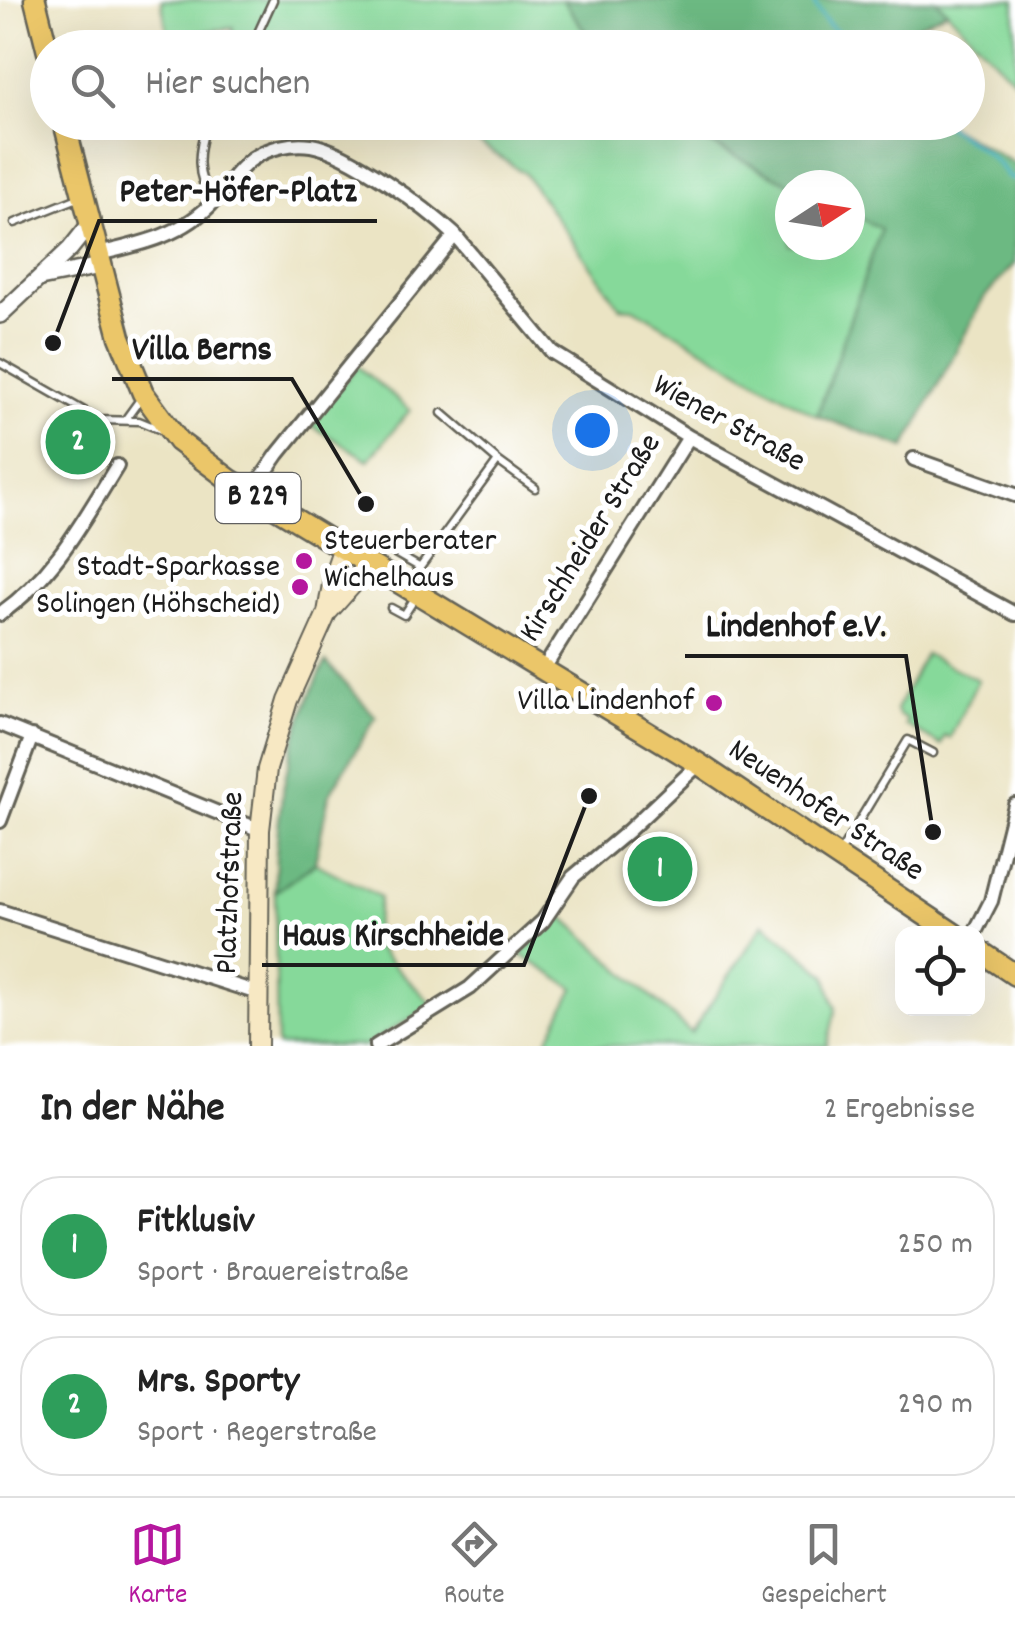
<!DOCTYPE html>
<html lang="de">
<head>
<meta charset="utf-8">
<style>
	body { margin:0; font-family:Dekko,sans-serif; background:#f2f2f2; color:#222 }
	.controls { position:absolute; right:30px; bottom:30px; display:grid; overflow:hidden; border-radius:20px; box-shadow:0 10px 40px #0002 }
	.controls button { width:90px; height:90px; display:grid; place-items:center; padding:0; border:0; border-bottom:2px solid #e0e0e0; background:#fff; color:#222; font:50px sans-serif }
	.compass { position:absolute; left:775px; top:170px; width:90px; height:90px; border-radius:50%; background:#fff; box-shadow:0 10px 40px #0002; rotate:78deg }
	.you { position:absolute; left:592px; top:430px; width:35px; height:35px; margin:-25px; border:8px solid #fff; border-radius:50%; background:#1a73e8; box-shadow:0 0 0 15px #1a73e833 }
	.badge { display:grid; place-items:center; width:65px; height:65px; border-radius:50%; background:#b5179e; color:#fff; font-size:32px; font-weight:700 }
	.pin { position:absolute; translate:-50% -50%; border:5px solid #fff; box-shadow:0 2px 10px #0006 }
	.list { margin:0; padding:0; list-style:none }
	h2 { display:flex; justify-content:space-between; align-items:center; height:130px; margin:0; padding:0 40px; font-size:42px }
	h2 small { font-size:32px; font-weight:400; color:#767676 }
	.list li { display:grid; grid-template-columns:65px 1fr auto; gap:30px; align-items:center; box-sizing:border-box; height:140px; margin:0 20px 20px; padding:0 20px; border:2px solid #e0e0e0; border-radius:40px }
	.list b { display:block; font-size:38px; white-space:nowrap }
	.list p { margin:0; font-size:32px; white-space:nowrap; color:#767676 }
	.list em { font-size:32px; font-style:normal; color:#767676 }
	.icon { flex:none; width:55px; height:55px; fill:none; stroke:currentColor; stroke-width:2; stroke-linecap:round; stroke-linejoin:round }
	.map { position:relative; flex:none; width:1015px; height:1046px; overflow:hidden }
	.search { position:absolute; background:#fff; box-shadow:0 10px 40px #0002; left:30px; right:30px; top:30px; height:110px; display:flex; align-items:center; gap:25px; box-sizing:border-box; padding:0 35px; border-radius:55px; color:#767676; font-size:38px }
	.sheet { height:450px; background:#fff }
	nav { display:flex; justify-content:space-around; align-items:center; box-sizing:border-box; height:140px; border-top:2px solid #e0e0e0; background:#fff; font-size:28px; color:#767676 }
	nav a { display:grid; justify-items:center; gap:5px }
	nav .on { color:#b5179e }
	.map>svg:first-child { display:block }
</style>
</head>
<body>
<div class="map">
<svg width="1015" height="1046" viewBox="0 0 1015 1046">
	<rect width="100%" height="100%" fill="#fff"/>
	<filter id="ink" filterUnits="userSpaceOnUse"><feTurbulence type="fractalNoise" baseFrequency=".01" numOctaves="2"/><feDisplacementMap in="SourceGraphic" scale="20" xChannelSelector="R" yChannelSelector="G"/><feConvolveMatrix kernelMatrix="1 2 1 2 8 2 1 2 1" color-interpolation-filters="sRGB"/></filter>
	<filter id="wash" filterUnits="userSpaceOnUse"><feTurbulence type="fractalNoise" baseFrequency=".0048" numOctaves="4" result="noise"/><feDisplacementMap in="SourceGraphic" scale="40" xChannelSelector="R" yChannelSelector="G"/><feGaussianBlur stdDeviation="2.25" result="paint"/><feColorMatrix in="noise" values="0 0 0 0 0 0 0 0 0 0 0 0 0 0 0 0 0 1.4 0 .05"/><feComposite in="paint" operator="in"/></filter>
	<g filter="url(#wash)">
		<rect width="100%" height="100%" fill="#ebe4c4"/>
		<path fill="#86d99a" stroke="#517a5b" stroke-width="2.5" d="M161 0H563L588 35 591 47H231L233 28 168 35Z
			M936 0H1015V81L947 11Z
			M449 123H678L693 135 793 185H790V245H850V213L882 229 817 416 634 308 620 307 524 173Z
			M357 366 410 410 369 460 309 424Z
			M925 654 978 680 950 738 945 736 941 745 905 725 907 720 898 715 896 710Z
			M315 863 380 897 372 943 433 1005 365 1046H277L275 892Z
			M560 914 691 1033 764 923 826 975 836 1009 827 1046H545L574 988 521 955Z"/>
		<path fill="#6cb982" stroke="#446a4f" stroke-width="2.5" d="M563 0H936L947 11 873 47 591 48 588 35Z
			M678 123H944L1015 164V263L984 298 905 448 817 416 881 229 850 213V185H793L693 135Z
			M326 662 376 717 329 795 315 863 275 892C275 811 288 734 326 662Z"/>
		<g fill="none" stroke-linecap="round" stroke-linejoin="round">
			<path stroke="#43b0c0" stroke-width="4" d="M813 0C821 21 839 35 857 48
				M942 122C965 139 993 153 1009 178L1015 179"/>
		</g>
	</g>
	<g filter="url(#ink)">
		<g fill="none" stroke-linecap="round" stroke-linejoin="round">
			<g stroke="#646257" stroke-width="11">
				<path id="service" d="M251 48 273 0
					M207 122C198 151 194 176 213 201
					M15 223 78 198
					M0 363 100 420 139 421 161 430
					M442 413 498 461
					M125 420 141 398
					M386 548 419 567
					M408 584 498 461 535 488
					M391 608 404 615 417 595
					M841 851 908 740 933 753"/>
			</g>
			<g stroke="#646257" stroke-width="18">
				<path id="minor" d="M98 254C142 244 184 235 215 200 228 186 236 170 252 159 268 148 291 142 311 145 349 151 426 208 455 235L552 352 689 437 1015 614
					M914 459 1015 495
					M251 493 278 454 455 235
					M0 614C54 576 83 521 117 466
					M543 670 689 437
					M0 724 260 830
					M0 821 32 736
					M0 911 258 993
					M974 934 991 901 1015 805
					M376 1046 470 988 543 921 573 877 628 831 699 764"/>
			</g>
			<g stroke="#646257" stroke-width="20">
				<path id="tertiary" d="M40 278 101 266
					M0 315 70 249 90 224"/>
			</g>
			<g stroke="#646257" stroke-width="22">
				<path id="secondary" d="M327 613 353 584 366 564
					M258 1046 260 830 267 769 288 700 327 613 334 573 342 550"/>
			</g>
			<g stroke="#646257" stroke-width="25">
				<path id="primary" d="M35 0 48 52
					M64 122 120 337 143 393 178 441 230 480 699 764 954 934
					M978 950 1015 975"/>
			</g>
			<use href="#service" stroke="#fff" stroke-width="6"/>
			<use href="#minor" stroke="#fff" stroke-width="12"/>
			<use href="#tertiary" stroke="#fff" stroke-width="15"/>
			<use href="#secondary" stroke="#f7e8c3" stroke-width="18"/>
			<use href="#primary" stroke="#ebc669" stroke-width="20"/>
		</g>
	</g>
	<g fill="#b5179e" stroke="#fff" stroke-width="4">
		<circle cx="304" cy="561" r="10"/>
		<circle cx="300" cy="587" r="10"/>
		<circle cx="714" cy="703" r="10"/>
	</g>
	<g text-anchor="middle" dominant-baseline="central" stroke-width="10" stroke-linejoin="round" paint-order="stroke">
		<rect fill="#fff" stroke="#606060" stroke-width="2.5" x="215.5" y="473" width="85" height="50" rx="8"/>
		<g font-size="30" font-weight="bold" fill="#1c1c1c">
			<text x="258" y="498">B 229</text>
		</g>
		<g font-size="32" fill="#1c1c1c" stroke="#fff">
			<text transform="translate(728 425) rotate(29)">Wiener Straße</text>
			<text transform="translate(592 539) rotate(-58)">Kirschheider Straße</text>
			<text transform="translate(825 812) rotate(34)">Neuenhofer Straße</text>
			<text transform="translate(232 883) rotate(-88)">Platzhofstraße</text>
		</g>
		<g font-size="32" fill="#1c1c1c" stroke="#fff" text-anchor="end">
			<text x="324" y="543" text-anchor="start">Steuerberater<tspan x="324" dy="37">Wichelhaus</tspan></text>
			<text x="280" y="569">Stadt-Sparkasse<tspan x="280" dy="37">Solingen (Höhscheid)</tspan></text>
			<text x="694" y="703">Villa Lindenhof</text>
		</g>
	</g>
	<path fill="none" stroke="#1c1c1c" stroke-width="4" d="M53 343L99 221H377M366 504L292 379H112M933 832L906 656H685M589 796L524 965H262"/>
	<g fill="#1c1c1c" stroke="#fff" stroke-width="4">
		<circle cx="53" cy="343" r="10"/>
		<circle cx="366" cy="504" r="10"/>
		<circle cx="933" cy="832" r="10"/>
		<circle cx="589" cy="796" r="10"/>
	</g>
	<g font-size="35" text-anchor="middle" font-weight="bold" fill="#1c1c1c" stroke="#fff" stroke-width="10" stroke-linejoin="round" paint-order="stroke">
		<text x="238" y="201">Peter-Höfer-Platz</text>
		<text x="202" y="359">Villa Berns</text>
		<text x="796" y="636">Lindenhof e.V.</text>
		<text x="393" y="945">Haus Kirschheide</text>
	</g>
</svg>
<div class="controls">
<button><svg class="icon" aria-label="locate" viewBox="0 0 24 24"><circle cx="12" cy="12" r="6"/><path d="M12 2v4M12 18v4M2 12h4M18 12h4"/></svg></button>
</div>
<svg class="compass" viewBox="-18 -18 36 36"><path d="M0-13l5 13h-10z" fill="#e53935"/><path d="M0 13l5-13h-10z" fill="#767676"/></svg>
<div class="you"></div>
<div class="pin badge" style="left:660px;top:869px;background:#2e9e5b">1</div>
<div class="pin badge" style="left:78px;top:442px;background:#2e9e5b">2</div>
<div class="search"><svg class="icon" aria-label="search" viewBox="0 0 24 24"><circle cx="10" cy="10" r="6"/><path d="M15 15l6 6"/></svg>Hier suchen</div>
</div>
<section class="sheet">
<h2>In der Nähe<small>2 Ergebnisse</small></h2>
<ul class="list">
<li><span class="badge" style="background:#2e9e5b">1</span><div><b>Fitklusiv</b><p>Sport · Brauereistraße</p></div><em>250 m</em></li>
<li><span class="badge" style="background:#2e9e5b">2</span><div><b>Mrs. Sporty</b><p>Sport · Regerstraße</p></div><em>290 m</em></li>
</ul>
</section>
<nav>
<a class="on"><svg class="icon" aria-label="map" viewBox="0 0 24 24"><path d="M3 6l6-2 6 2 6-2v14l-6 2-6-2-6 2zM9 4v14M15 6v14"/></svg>Karte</a>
<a><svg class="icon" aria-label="directions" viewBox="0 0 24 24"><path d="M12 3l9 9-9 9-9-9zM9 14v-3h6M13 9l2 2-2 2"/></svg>Route</a>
<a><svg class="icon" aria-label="saved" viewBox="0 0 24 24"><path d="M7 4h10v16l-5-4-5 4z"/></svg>Gespeichert</a>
</nav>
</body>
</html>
